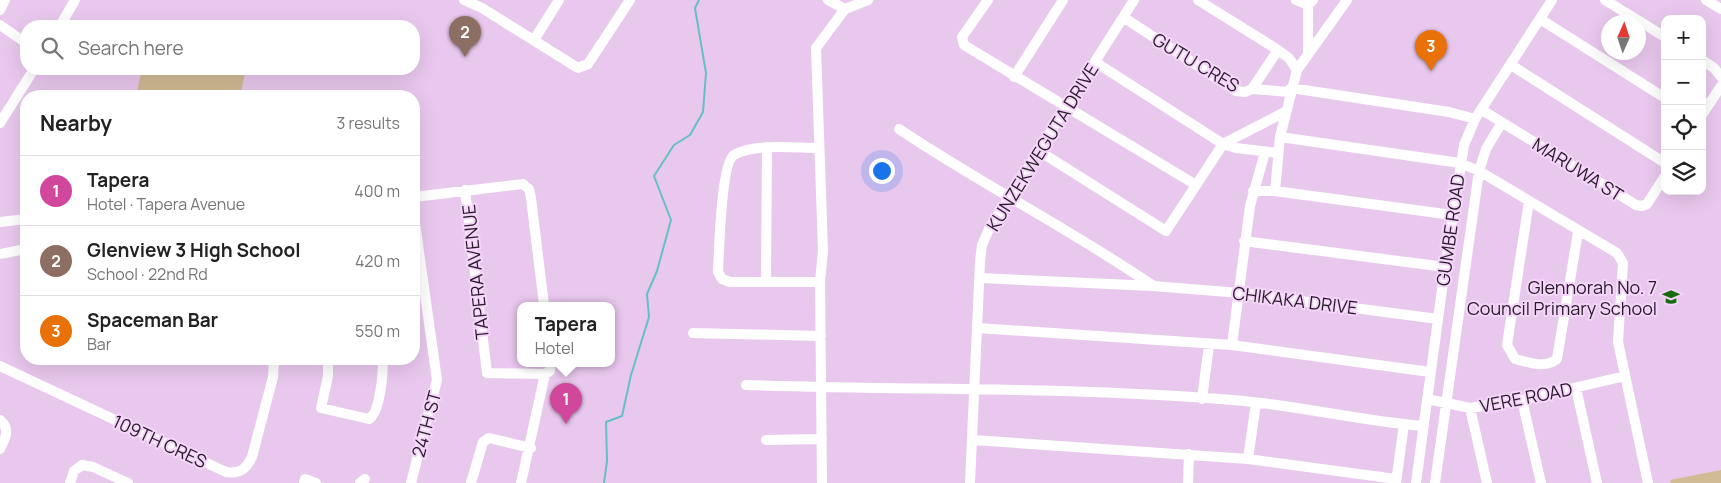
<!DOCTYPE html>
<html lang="en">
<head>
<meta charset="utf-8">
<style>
	body { margin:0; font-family:Manrope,sans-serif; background:#f2f2f2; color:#222 }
	.controls { position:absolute; right:15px; top:15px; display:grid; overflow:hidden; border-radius:10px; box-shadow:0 5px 20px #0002 }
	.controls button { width:45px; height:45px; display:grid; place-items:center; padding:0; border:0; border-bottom:1px solid #e0e0e0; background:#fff; color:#222; font:25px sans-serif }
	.compass { position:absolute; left:1601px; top:15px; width:45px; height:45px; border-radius:50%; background:#fff; box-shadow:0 5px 20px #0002; rotate:3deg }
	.you { position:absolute; left:881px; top:170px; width:18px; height:18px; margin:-12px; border:4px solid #fff; border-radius:50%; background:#1a73e8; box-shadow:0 0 0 8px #1a73e833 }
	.badge { display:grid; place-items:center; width:32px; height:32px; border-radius:50%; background:#186a0e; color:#fff; font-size:16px; font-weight:700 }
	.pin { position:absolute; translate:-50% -41px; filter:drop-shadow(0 1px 2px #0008) }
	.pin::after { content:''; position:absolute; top:26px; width:18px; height:15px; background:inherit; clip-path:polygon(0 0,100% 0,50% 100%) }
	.popup { position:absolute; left:517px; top:302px; width:98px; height:65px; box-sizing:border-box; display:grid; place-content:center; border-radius:10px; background:#fff; filter:drop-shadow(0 1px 4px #0005); font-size:16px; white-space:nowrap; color:#767676 }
	.popup b { font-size:19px; color:#222 }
	.popup::after { content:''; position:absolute; left:50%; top:100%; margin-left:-10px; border:10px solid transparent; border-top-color:#fff }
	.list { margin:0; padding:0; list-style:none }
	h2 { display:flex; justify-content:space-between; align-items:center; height:65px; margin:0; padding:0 20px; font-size:21px }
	h2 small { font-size:16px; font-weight:400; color:#767676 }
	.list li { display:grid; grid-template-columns:32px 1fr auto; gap:15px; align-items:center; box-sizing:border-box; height:70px; padding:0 20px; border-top:1px solid #e0e0e0 }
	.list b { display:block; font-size:19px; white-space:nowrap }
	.list p { margin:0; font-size:16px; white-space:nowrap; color:#767676 }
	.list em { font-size:16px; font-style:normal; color:#767676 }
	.icon { flex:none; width:28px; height:28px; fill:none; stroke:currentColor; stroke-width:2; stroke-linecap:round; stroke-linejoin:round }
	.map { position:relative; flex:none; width:1721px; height:483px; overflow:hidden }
	.search { position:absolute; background:#fff; box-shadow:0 5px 20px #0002; left:20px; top:20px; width:400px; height:55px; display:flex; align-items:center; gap:12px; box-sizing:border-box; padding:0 18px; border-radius:20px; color:#767676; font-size:19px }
	.panel { position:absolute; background:#fff; box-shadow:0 5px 20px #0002; left:20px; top:90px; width:400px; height:275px; border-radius:20px }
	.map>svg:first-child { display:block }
</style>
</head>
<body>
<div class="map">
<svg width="1721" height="483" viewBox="0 0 1721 483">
	<rect width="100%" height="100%" fill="#e9c8ee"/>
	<path fill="#d1bb94" d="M142 69H246L240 96H136Z
		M1721 470V483H1671L1670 480Z"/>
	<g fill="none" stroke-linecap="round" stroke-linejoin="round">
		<path stroke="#65bfc6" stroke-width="2" d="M604 483 607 461 606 422 622 416 631 375 649 317 647 294 657 271 671 220 654 176 674 145 690 135 703 112 706 73 695 8 699 0"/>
		<path stroke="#fff" stroke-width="10" d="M464 0 482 8 578 68 588 64 630 0
			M828 0 845 9
			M988 0 962 37 964 45 1196 185
			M1296 0 1308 5 1313 0
			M1605 0 1665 37
			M1706 0 1721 9
			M0 10 5 0
			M1123 17 1236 91 1245 92 1252 89 1278 50 1198 0
			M1540 19 1665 98
			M0 25 26 43
			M60 26 75 0
			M534 40 559 0
			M1278 50 1289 58 1297 70
			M1308 53V5
			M1702 60 1714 68 1721 77
			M1095 62 1223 144 1236 148 1278 153
			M1511 65 1665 163
			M1014 77 1063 0
			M1291 88 1449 112 1475 119
			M1252 89 1290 92
			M1482 110 1636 205 1642 206 1647 204 1665 176
			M1702 115 1721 86
			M0 123 34 69
			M899 129C981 184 1070 229 1152 285
			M1280 137 1460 163 1479 171 1617 253 1623 263 1618 342 1648 483
			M1223 144 1285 112
			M818 148C795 148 754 143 734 155 721 163 719 253 718 272L722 279 730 282H820
			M1039 151 1166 231 1223 144
			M465 190 487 373 545 374 550 371 551 363
			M1253 191H1275L1452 215
			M1275 191 1280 137 1297 70 1347 0
			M414 197 523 184 529 189 531 198 544 305
			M1529 201 1507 345 1515 359C1528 362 1545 369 1557 359L1578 232
			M0 222 26 219
			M1244 241 1445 267
			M0 254 26 249
			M980 278 1153 286 1240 293 1438 319
			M766 280 767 147
			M977 328 1232 345 1430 372
			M693 333 821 336
			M1232 345 1250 206 1265 152
			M328 359V376L321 408 369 419C380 413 384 370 382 359
			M0 366 226 472C240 474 246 469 252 457L273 377 274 359
			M746 385C912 391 1079 386 1244 401 1304 407 1363 421 1423 426
			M1576 388 1597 483
			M1202 399 1209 345
			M1427 399 1470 408 1522 400 1625 376
			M1522 400 1541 483
			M1470 408 1487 483
			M0 420C11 429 5 439 0 449
			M766 440 822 439
			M973 440 1248 459 1396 479
			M1248 459 1256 403
			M70 483 74 471 82 465 93 467 128 483
			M304 483 305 479 316 483
			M360 483 365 479
			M411 483 437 380 414 216
			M471 483 483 442 489 438 531 448
			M521 483 545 374
			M822 483 820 282 823 251 816 48 845 9 868 0
			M970 483 980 261 982 245 989 229 1134 0
			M1188 483 1189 454
			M1396 483 1404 424
			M1416 483 1445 267 1464 145 1475 119 1552 0
			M1435 483 1479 171 1486 149 1502 122"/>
	</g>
	<defs>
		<g id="school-bare" transform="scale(1.35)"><path d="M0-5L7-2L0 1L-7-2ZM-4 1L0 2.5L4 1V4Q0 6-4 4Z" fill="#186a0e" stroke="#f6d5fb" stroke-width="2.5" paint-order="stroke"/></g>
	</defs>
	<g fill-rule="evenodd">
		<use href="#school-bare" x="1671" y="297"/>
	</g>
	<g text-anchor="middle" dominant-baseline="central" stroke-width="4" stroke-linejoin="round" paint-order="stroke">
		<g font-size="18" fill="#271b29" stroke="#f6d5fb">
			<text transform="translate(1196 62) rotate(31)">GUTU CRES</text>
			<text transform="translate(1042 147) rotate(-58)">KUNZEKWEGUTA DRIVE</text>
			<text transform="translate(1578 169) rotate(32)">MARUWA ST</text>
			<text transform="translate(1450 230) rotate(-82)">GUMBE ROAD</text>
			<text transform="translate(475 272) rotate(-96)">TAPERA AVENUE</text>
			<text transform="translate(1295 300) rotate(7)">CHIKAKA DRIVE</text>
			<text transform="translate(1526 397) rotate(-11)">VERE ROAD</text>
			<text transform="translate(426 424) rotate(-75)">24TH ST</text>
			<text transform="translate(160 441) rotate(25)">109TH CRES</text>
		</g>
		<g font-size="18" fill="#271b29" stroke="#f6d5fb" text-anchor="end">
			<text x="1657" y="287">Glennorah No. 7<tspan x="1657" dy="21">Council Primary School</tspan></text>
		</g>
	</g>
</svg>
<div class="controls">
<button>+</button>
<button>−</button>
<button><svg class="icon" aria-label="locate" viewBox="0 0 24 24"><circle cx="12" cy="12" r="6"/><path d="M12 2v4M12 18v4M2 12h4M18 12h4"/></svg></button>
<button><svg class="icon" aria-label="layers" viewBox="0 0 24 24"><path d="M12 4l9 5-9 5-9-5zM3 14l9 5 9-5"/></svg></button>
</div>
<svg class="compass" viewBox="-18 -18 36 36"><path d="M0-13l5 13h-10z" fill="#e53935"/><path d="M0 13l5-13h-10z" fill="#767676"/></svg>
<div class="you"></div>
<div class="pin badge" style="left:566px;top:424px;background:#d1479c">1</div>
<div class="popup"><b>Tapera</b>Hotel</div>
<div class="pin badge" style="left:465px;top:57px;background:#8d6e63">2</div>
<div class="pin badge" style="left:1431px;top:71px;background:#e8710a">3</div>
<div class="search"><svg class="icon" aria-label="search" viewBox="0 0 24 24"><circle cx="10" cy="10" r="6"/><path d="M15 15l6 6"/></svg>Search here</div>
<section class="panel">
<h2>Nearby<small>3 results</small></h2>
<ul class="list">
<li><span class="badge" style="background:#d1479c">1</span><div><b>Tapera</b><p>Hotel · Tapera Avenue</p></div><em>400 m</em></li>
<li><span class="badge" style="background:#8d6e63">2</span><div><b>Glenview 3 High School</b><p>School · 22nd Rd</p></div><em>420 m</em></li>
<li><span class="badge" style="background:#e8710a">3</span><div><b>Spaceman Bar</b><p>Bar</p></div><em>550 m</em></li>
</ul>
</section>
</div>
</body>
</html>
